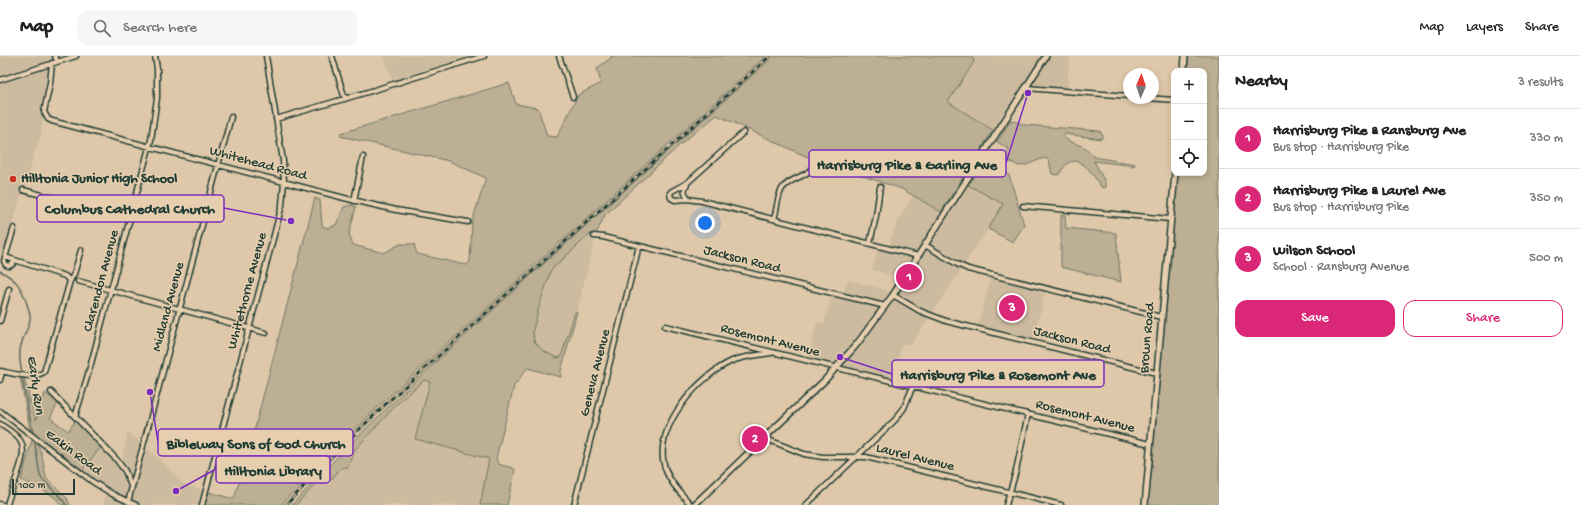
<!DOCTYPE html>
<html lang="en">
<head>
<meta charset="utf-8">
<style>
	body { margin:0; font-family:"Gochi Hand",sans-serif; background:#f6f6f6; color:#222 }
	.controls { position:absolute; right:12px; top:12px; display:grid; overflow:hidden; border-radius:8px; box-shadow:0 2px 6px #0003 }
	.controls button { width:36px; height:36px; display:grid; place-items:center; padding:0; border:0; border-bottom:1px solid #e0e0e0; background:#fff; color:#222; font:20px sans-serif }
	.compass { position:absolute; left:1123px; top:12px; width:36px; height:36px; border-radius:50%; background:#fff; box-shadow:0 2px 6px #0003; rotate:2deg }
	.scale { position:absolute; left:12px; bottom:10px; width:63px; box-sizing:border-box; padding-left:4px; border:2px solid #1f3d34; border-top:0; font-size:11px; line-height:14px; white-space:nowrap; color:#1f3d34; -webkit-text-stroke:3px #e7ceaf; paint-order:stroke }
	.you { position:absolute; left:705px; top:167px; width:14px; height:14px; margin:-10px; border:3px solid #fff; border-radius:50%; background:#1a73e8; box-shadow:0 0 0 6px #1a73e833 }
	.badge { display:grid; place-items:center; width:26px; height:26px; border-radius:50%; background:#db2777; color:#fff; font-size:13px; font-weight:700 }
	.pin { position:absolute; translate:-50% -50%; border:2px solid #fff; box-shadow:0 1px 4px #0006 }
	.list { margin:0; padding:0; list-style:none }
	h2 { display:flex; justify-content:space-between; align-items:center; height:52px; margin:0; padding:0 16px; font-size:17px }
	h2 small { font-size:13px; font-weight:400; color:#767676 }
	.list li { display:grid; grid-template-columns:26px 1fr auto; gap:12px; align-items:center; box-sizing:border-box; height:60px; padding:0 16px; border-top:1px solid #e0e0e0 }
	.list b { display:block; font-size:15px; white-space:nowrap }
	.list p { margin:0; font-size:13px; white-space:nowrap; color:#767676 }
	.list em { font-size:13px; font-style:normal; color:#767676 }
	.actions { display:flex; gap:8px; padding:12px 16px }
	.actions a { flex:1; padding:9px 0; border:1px solid #db2777; border-radius:12px; text-align:center; font-size:14px; color:#db2777 }
	.actions .main { background:#db2777; color:#fff }
	.icon { flex:none; width:22px; height:22px; fill:none; stroke:currentColor; stroke-width:2; stroke-linecap:round; stroke-linejoin:round }
	.map { position:relative; flex:none; width:1219px; height:449px; overflow:hidden }
	header { display:flex; align-items:center; gap:24px; box-sizing:border-box; height:56px; padding:0 20px; background:#fff; border-bottom:1px solid #e0e0e0 }
	header strong { font-size:19px }
	nav { display:flex; gap:22px; margin-inline-start:auto; font-size:14px }
	.search { width:280px; height:36px; background:#f6f6f6; display:flex; align-items:center; gap:10px; box-sizing:border-box; padding:0 14px; border-radius:12px; color:#767676; font-size:15px }
	main { display:flex }
	aside { flex:1; background:#fff }
	.map>svg:first-child { display:block }
</style>
</head>
<body>
<header>
<strong>Map</strong>
<div class="search"><svg class="icon" aria-label="search" viewBox="0 0 24 24"><circle cx="10" cy="10" r="6"/><path d="M15 15l6 6"/></svg>Search here</div>
<nav><a>Map</a><a>Layers</a><a>Share</a></nav>
</header>
<main>
<div class="map">
<svg width="1219" height="449" viewBox="0 0 1219 449">
	<rect width="100%" height="100%" fill="#dfc8aa"/>
	<filter id="ink" filterUnits="userSpaceOnUse"><feTurbulence type="fractalNoise" baseFrequency=".025" numOctaves="2"/><feDisplacementMap in="SourceGraphic" scale="8" xChannelSelector="R" yChannelSelector="G"/><feConvolveMatrix kernelMatrix="1 2 1 2 8 2 1 2 1" color-interpolation-filters="sRGB"/></filter>
	<g filter="url(#ink)">
		<path fill="#cdbb9f" d="M0 0H53L55 9 50 11 41 78 0 206Z
			M384 0H469L392 24Z
			M972 0H1070L1067 36 1030 33 1002 79 948 46 974 6Z
			M961 125 1003 148 988 173 911 289 902 287 893 324 808 304 817 266 824 268 832 236 843 239 848 224 894 236 903 222 872 214 879 188 889 190 898 163 914 139 941 156Z
			M590 178H596L577 256H574L561 301 557 302 542 294 534 285 533 274 539 251 551 214Z
			M991 220 1046 235 1033 284 978 270Z
			M422 324 430 326 415 383 490 403 480 449H296L321 422H332L341 412 348 411 353 396 398 347Z
			M128 376 156 400 182 427 209 436 205 449H103L106 438 78 418 103 388 122 403Z"/>
		<path fill="#bcaf94" stroke="#6e7664" d="M611 0H766L384 345 320 408 281 449H205L209 436 234 443 253 379 315 142 320 144 322 170 328 172 336 169 344 151 351 149 356 151 349 178 353 189 384 197 400 188H414L417 198 466 209 470 206 472 166 486 122 449 105 340 80 341 77 509 27 516 48 538 52 547 80 557 81 578 39 601 27 597 12 611 2Z
			M774 0H972L974 6 948 46 993 74 941 156 902 133 812 103 717 59 684 85 605 159 596 178H590L551 214 539 251 533 274 534 285 542 294 557 302 561 301 575 256H577L561 315V321L527 312 514 330 496 402 498 408 513 412 515 414 507 449H480L489 403 415 383 430 326 424 324 398 347 353 396 348 411 341 412 332 423 321 422 296 449H292C361 373 437 305 514 235 600 156 687 78 774 0Z
			M1188 0H1219V449H1147L1177 117H1204V15H1186Z
			M1011 64 1025 69 1100 75 1103 80 1101 83 1065 78 1063 81 1069 85 1086 92 1094 101 1135 108 1134 110 1094 105 1105 126V132L1101 131C1095 122 1082 98 1068 107 1064 110 1061 116 1058 119L1052 118 1049 104 1044 102 1026 109 1019 110 1004 103 1009 93 997 86Z
			M984 105 1009 119 1024 169 1013 186 988 173 1003 148 968 129Z
			M1061 159H1065L1066 172 1116 177 1121 226 1061 211Z
			M20 321 24 322 36 364 45 337 58 347 50 362 68 375 75 365 101 391 82 414 30 374Z
			M32 384 38 389 42 399 46 422 67 442 70 449H61C53 436 34 430 21 424Z"/>
		<g fill="none" stroke-linecap="round" stroke-linejoin="round">
			<path stroke="#616d5d" stroke-width="1.5" d="M0 215C17 224 21 230 27 248 28 253 31 258 30 263 29 271 24 279 22 286 18 297 20 307 22 317
				M22 321 33 378
				M34 382 40 420C47 431 60 437 66 449"/>
			<g stroke="#1f3d34" stroke-width="7">
				<path id="minor" d="M55 0 57 6
					M332 0 345 43
					M559 0 573 41
					M52 7 50 27 44 56 48 63 52 65 348 143 396 154 468 166
					M0 24 76 0
					M1026 32 1129 40
					M1147 42 1174 44
					M276 63 371 35 484 0
					M744 76 687 127 672 135 670 137 671 142 675 144 687 143 702 145 918 200
					M687 128C683 134 684 137 689 143
					M23 134 129 162
					M354 145 363 101
					M1023 150 1170 163
					M774 163C777 154 777 141 782 133 789 121 812 121 815 106
					M14 172 4 205 6 209 9 210 13 208 14 204
					M594 180 603 181 885 250
					M870 187 876 160 880 131
					M925 189 957 208 968 213 1161 261
					M5 201 65 220 70 225
					M78 225 266 277
					M893 239 920 255 946 265 1156 317
					M0 265 9 233
					M665 270 1150 388
					M0 315C12 317 33 324 44 316L70 225 74 218 81 194
					M0 324 2 316
					M51 336 116 403 125 415 131 430
					M0 355 93 426 114 439 136 449
					M75 361 89 315 151 84 157 42V13L155 0
					M0 368C7 373 17 378 21 386 29 400 10 433 7 449
					M764 382 804 398 823 401H866L1061 449
					M128 446 231 61
					M0 448 3 449
					M202 449 282 149 284 126 283 105 266 0
					M574 449 639 190
					M691 449C681 437 667 424 664 408 654 370 700 319 732 305 744 300 758 299 771 297
					M806 449 895 364 904 352 913 330
					M1006 449 1016 415 1028 358"/>
			</g>
			<g stroke="#1f3d34" stroke-width="8">
				<path id="major" d="M1184 15 1185 0
					M694 449 825 324 857 288 893 239 1046 0
					M1145 449 1175 117"/>
			</g>
			<use href="#minor" stroke="#e7ceaf" stroke-width="4"/>
			<use href="#major" stroke="#e7ceaf" stroke-width="5"/>
			<g stroke="#1f3d34" stroke-width="3">
				<path id="rail" d="M286 449 337 395 390 344 770 0"/>
			</g>
			<use href="#rail" stroke="#e7ceaf" stroke-width="1.5" stroke-dasharray="4.5" stroke-linecap="butt"/>
		</g>
	</g>
	<circle fill="#c8321e" stroke="#e7ceaf" stroke-width="1.5" cx="13" cy="123" r="4"/>
	<g text-anchor="middle" dominant-baseline="central" stroke-width="3" stroke-linejoin="round" paint-order="stroke">
		<g font-size="14" fill="#1f3d34" stroke="#e7ceaf">
			<text transform="translate(258 108) rotate(15)">Whitehead Road</text>
			<text transform="translate(742 204) rotate(14)">Jackson Road</text>
			<text transform="translate(102 225) rotate(-75)">Clarendon Avenue</text>
			<text transform="translate(248 235) rotate(-75)">Whitethorne Avenue</text>
			<text transform="translate(169 251) rotate(-75)">Midland Avenue</text>
			<text transform="translate(1148 282) rotate(-85)">Brown Road</text>
			<text transform="translate(770 285) rotate(14)">Rosemont Avenue</text>
			<text transform="translate(1072 285) rotate(14)">Jackson Road</text>
			<text transform="translate(596 317) rotate(-76)">Geneva Avenue</text>
			<text transform="translate(1085 361) rotate(14)">Rosemont Avenue</text>
			<text transform="translate(73 397) rotate(37)">Eakin Road</text>
			<text transform="translate(915 402) rotate(14)">Laurel Avenue</text>
		</g>
		<g font-size="14" font-weight="bold" fill="#1f3d34" stroke="#e7ceaf" text-anchor="start">
			<text x="21" y="123">Hilltonia Junior High School</text>
		</g>
		<g font-size="15" font-style="italic" fill="#2a453b" stroke="#e7ceaf">
			<text transform="translate(35 329) rotate(82)">Early Run</text>
		</g>
	</g>
	<path fill="none" stroke="#7b2cbf" stroke-width="1.5" d="M1028 37L1006 107M291 165L224 152M840 301L892 318M150 336L158 386M176 435L216 413"/>
	<g fill="#7b2cbf" stroke="#e7ceaf" stroke-width="1.5">
		<circle cx="1028" cy="37" r="4"/>
		<circle cx="291" cy="165" r="4"/>
		<circle cx="840" cy="301" r="4"/>
		<circle cx="150" cy="336" r="4"/>
		<circle cx="176" cy="435" r="4"/>
	</g>
	<g fill="#e7ceaf" stroke="#7b2cbf" stroke-width="1.5">
		<rect x="809" y="94" width="197" height="27" rx="4"/>
		<rect x="37" y="139" width="187" height="27" rx="4"/>
		<rect x="892" y="304" width="212" height="27" rx="4"/>
		<rect x="158" y="373" width="195" height="27" rx="4"/>
		<rect x="216" y="400" width="114" height="27" rx="4"/>
	</g>
	<g font-size="15" text-anchor="middle" font-weight="bold" fill="#1f3d34">
		<text x="907" y="113">Harrisburg Pike &amp; Garling Ave</text>
		<text x="130" y="157">Columbus Cathedral Church</text>
		<text x="998" y="323">Harrisburg Pike &amp; Rosemont Ave</text>
		<text x="256" y="392">Bibleway Sons of God Church</text>
		<text x="273" y="419">Hilltonia Library</text>
	</g>
</svg>
<div class="controls">
<button>+</button>
<button>−</button>
<button><svg class="icon" aria-label="locate" viewBox="0 0 24 24"><circle cx="12" cy="12" r="6"/><path d="M12 2v4M12 18v4M2 12h4M18 12h4"/></svg></button>
</div>
<svg class="compass" viewBox="-18 -18 36 36"><path d="M0-13l5 13h-10z" fill="#e53935"/><path d="M0 13l5-13h-10z" fill="#767676"/></svg>
<div class="scale">100 m</div>
<div class="you"></div>
<div class="pin badge" style="left:909px;top:221px">1</div>
<div class="pin badge" style="left:755px;top:383px">2</div>
<div class="pin badge" style="left:1012px;top:252px">3</div>
</div>
<aside>
<h2>Nearby<small>3 results</small></h2>
<ul class="list">
<li><span class="badge">1</span><div><b>Harrisburg Pike &amp; Ransburg Ave</b><p>Bus stop · Harrisburg Pike</p></div><em>330 m</em></li>
<li><span class="badge">2</span><div><b>Harrisburg Pike &amp; Laurel Ave</b><p>Bus stop · Harrisburg Pike</p></div><em>350 m</em></li>
<li><span class="badge">3</span><div><b>Wilson School</b><p>School · Ransburg Avenue</p></div><em>500 m</em></li>
</ul>
<div class="actions"><a class="main">Save</a><a>Share</a></div>
</aside>
</main>
</body>
</html>
